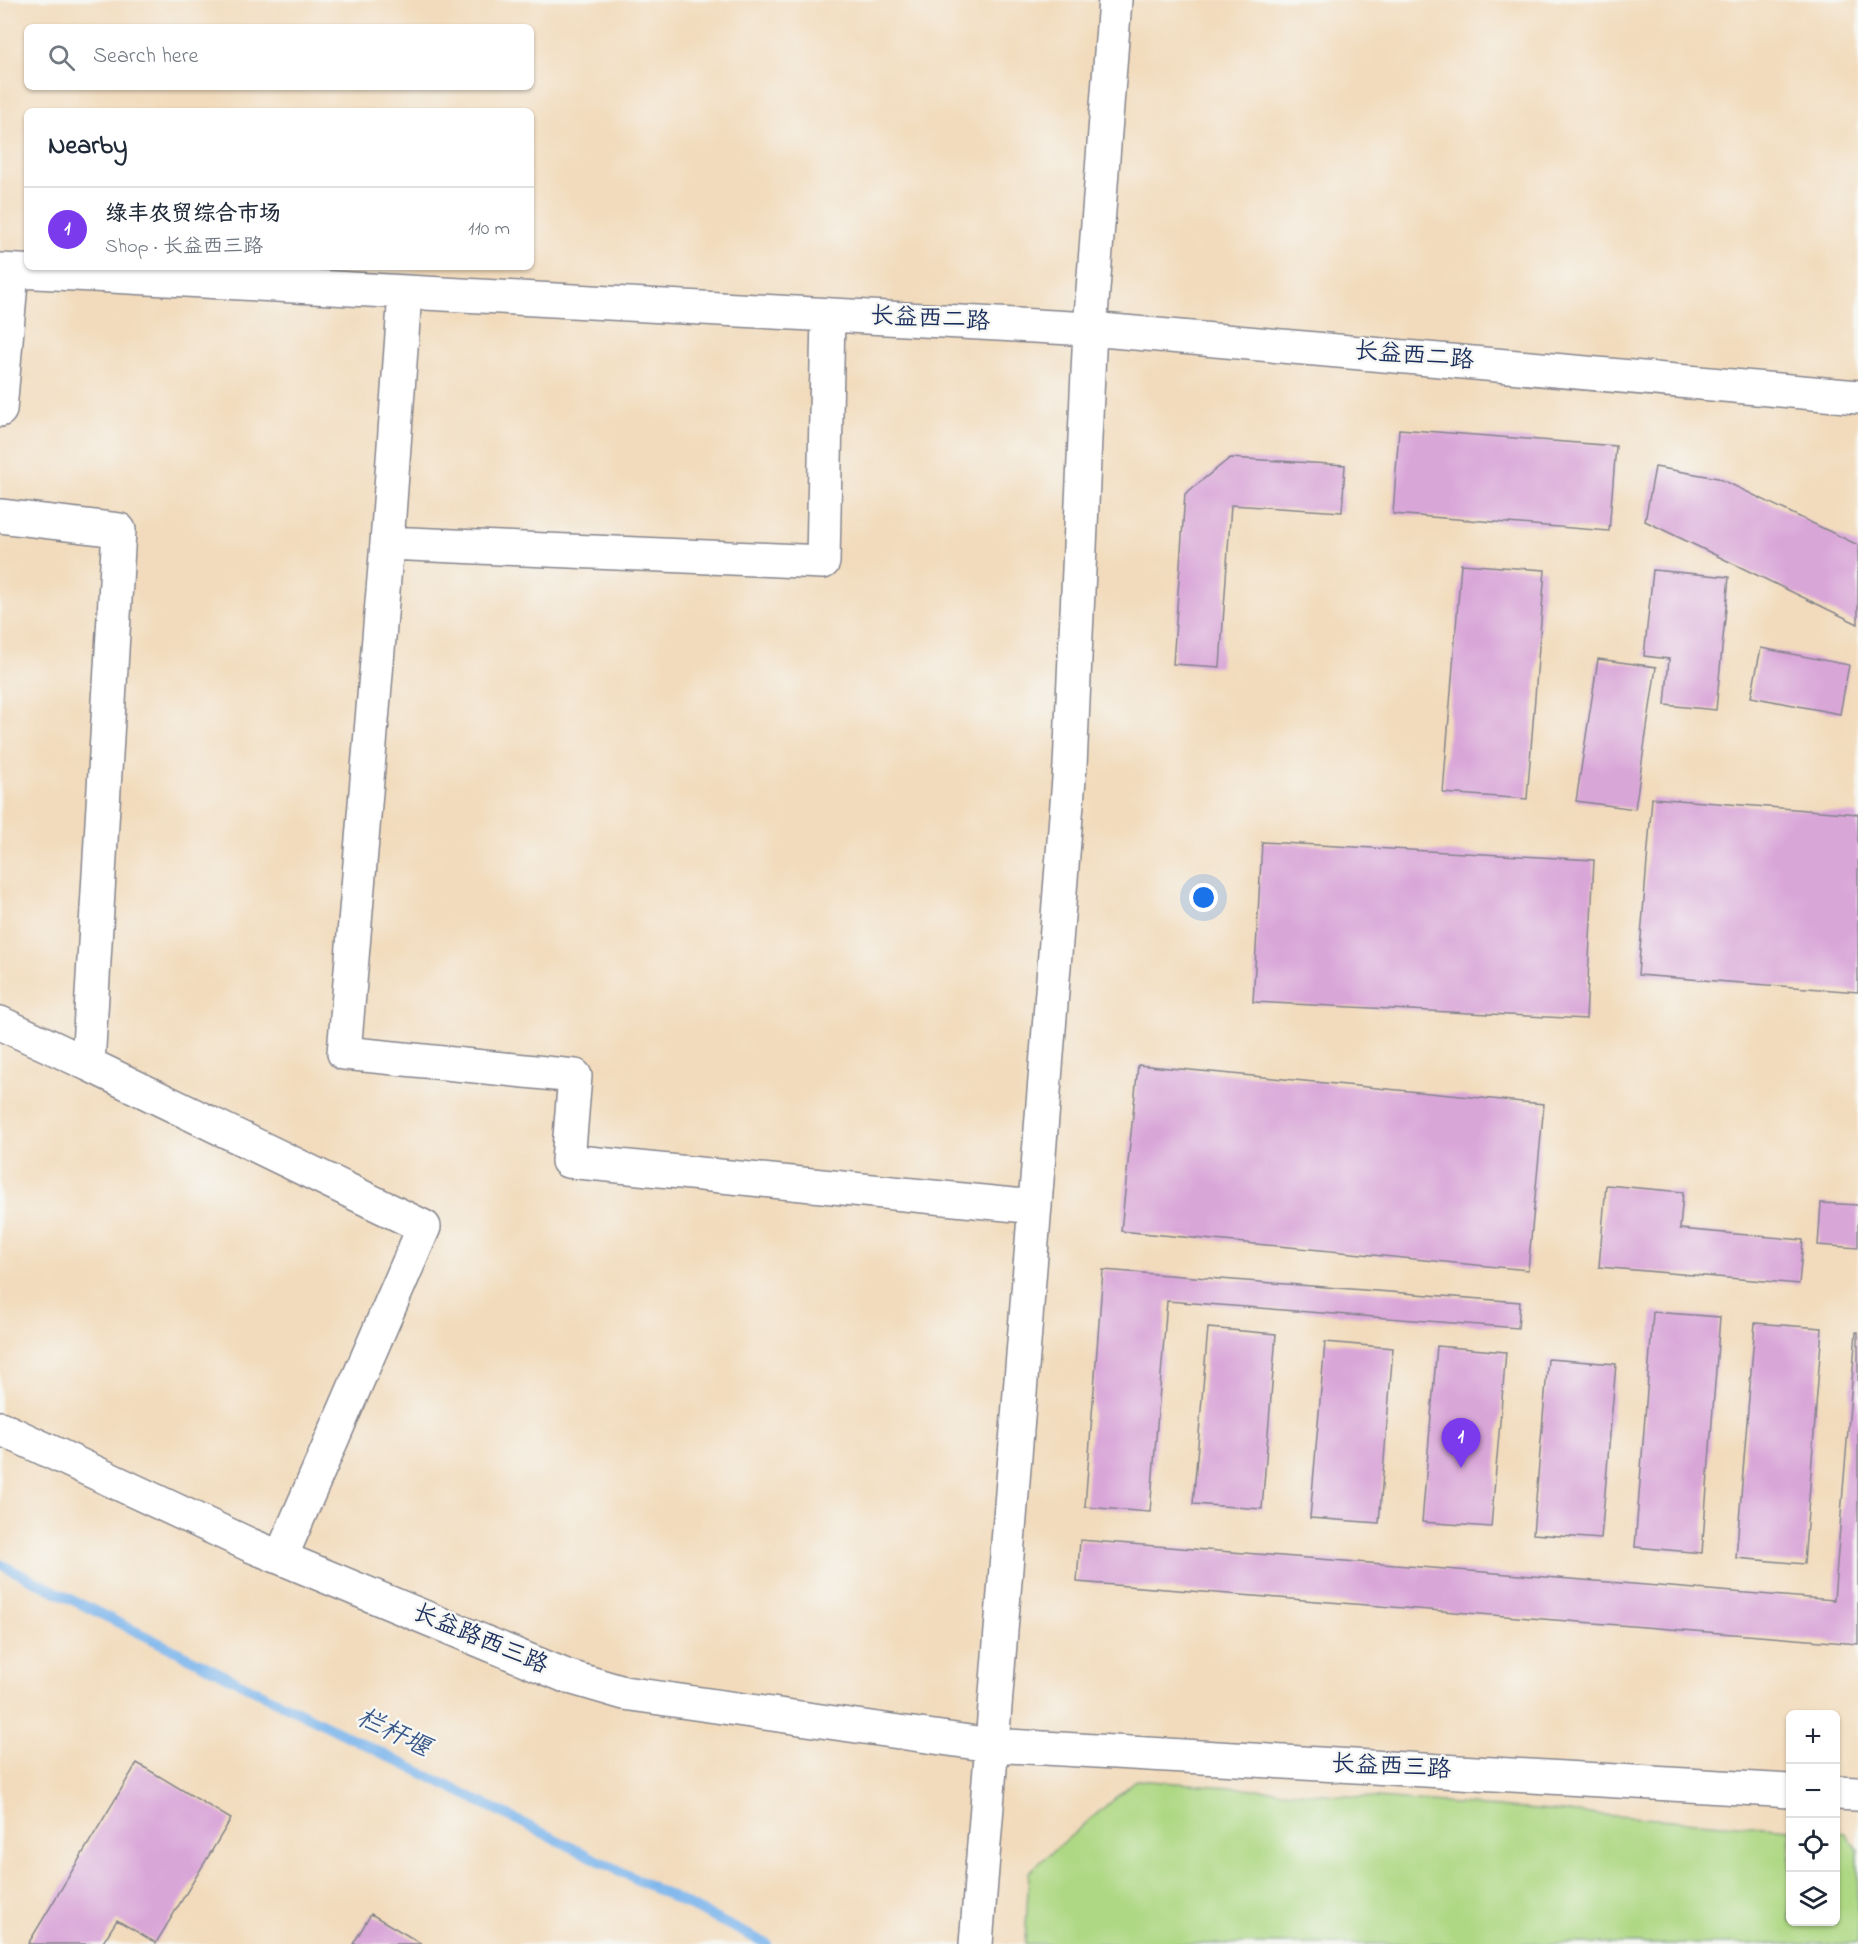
<!DOCTYPE html>
<html lang="en">
<head>
<meta charset="utf-8">
<style>
	body { margin:0; font-family:"Indie Flower","LXGW WenKai TC",sans-serif; background:#f2f2f3; color:#1f2937 }
	.controls { position:absolute; right:18px; bottom:18px; display:grid; overflow:hidden; border-radius:9px; box-shadow:0 2px 4px #0004 }
	.controls button { width:54px; height:54px; display:grid; place-items:center; padding:0; border:0; border-bottom:2px solid #e0e1e3; background:#fff; color:#1f2937; font:30px sans-serif }
	.you { position:absolute; left:1204px; top:898px; width:21px; height:21px; margin:-15px; border:4px solid #fff; border-radius:50%; background:#1a73e8; box-shadow:0 0 0 9px #1a73e833 }
	.badge { display:grid; place-items:center; width:39px; height:39px; border-radius:50%; background:#7c3aed; color:#fff; font-size:20px; font-weight:700 }
	.pin { position:absolute; translate:-50% -50px; filter:drop-shadow(0 2px 3px #0008) }
	.pin::after { content:''; position:absolute; top:32px; width:21px; height:18px; background:inherit; clip-path:polygon(0 0,100% 0,50% 100%) }
	.list { margin:0; padding:0; list-style:none }
	h2 { display:flex; justify-content:space-between; align-items:center; height:78px; margin:0; padding:0 24px; font-size:26px }
	h2 small { font-size:20px; font-weight:400; color:#747a83 }
	.list li { display:grid; grid-template-columns:39px 1fr auto; gap:18px; align-items:center; box-sizing:border-box; height:84px; padding:0 24px; border-top:2px solid #e0e1e3 }
	.list b { display:block; font-size:22px; white-space:nowrap }
	.list p { margin:0; font-size:20px; white-space:nowrap; color:#747a83 }
	.list em { font-size:20px; font-style:normal; color:#747a83 }
	.icon { flex:none; width:33px; height:33px; fill:none; stroke:currentColor; stroke-width:2; stroke-linecap:round; stroke-linejoin:round }
	.map { position:relative; flex:none; width:1858px; height:1944px; overflow:hidden }
	.search { position:absolute; background:#fff; box-shadow:0 2px 4px #0004; left:24px; top:24px; width:510px; height:66px; display:flex; align-items:center; gap:15px; box-sizing:border-box; padding:0 21px; border-radius:9px; color:#747a83; font-size:22px }
	.panel { position:absolute; background:#fff; box-shadow:0 2px 4px #0004; left:24px; top:108px; width:510px; height:162px; border-radius:9px }
	.map>svg:first-child { display:block }
</style>
</head>
<body>
<div class="map">
<svg width="1858" height="1944" viewBox="0 0 1858 1944">
	<rect width="100%" height="100%" fill="#f6f6f2"/>
	<filter id="ink" filterUnits="userSpaceOnUse"><feTurbulence type="fractalNoise" baseFrequency=".0167" numOctaves="2"/><feDisplacementMap in="SourceGraphic" scale="12" xChannelSelector="R" yChannelSelector="G"/><feConvolveMatrix kernelMatrix="1 2 1 2 8 2 1 2 1" color-interpolation-filters="sRGB"/></filter>
	<filter id="wash" filterUnits="userSpaceOnUse"><feTurbulence type="fractalNoise" baseFrequency=".008" numOctaves="4" result="noise"/><feDisplacementMap in="SourceGraphic" scale="24" xChannelSelector="R" yChannelSelector="G"/><feGaussianBlur stdDeviation="1.35" result="paint"/><feColorMatrix in="noise" values="0 0 0 0 0 0 0 0 0 0 0 0 0 0 0 0 0 1.4 0 .05"/><feComposite in="paint" operator="in"/></filter>
	<g filter="url(#wash)">
		<rect width="100%" height="100%" fill="#f2dbbc"/>
		<path fill="#aed883" stroke="#648470" stroke-width="1.5" d="M1136 1780 1790 1829V1922H1836V1832L1846 1833 1858 1849V1944H1025L1029 1872Z"/>
		<g fill="none" stroke-linecap="round" stroke-linejoin="round">
			<path stroke="#7bb5ec" stroke-width="10" d="M0 1564 767 1944"/>
		</g>
		<g id="blocks">
			<path fill="#d9a6d8" d="M1399 429 1616 446 1609 531 1393 514Z
				M1230 458 1345 465 1342 512 1231 505 1220 667 1173 664 1185 494Z
				M1655 467 1718 478 1858 545V624L1645 521Z
				M1461 564 1545 570 1527 799 1443 793Z
				M1653 570 1729 577 1716 710 1665 705 1669 659 1644 656Z
				M1761 648 1849 665 1840 714 1751 697Z
				M1598 659 1656 667 1635 809 1576 801Z
				M1652 798 1858 814V992L1638 975Z
				M1262 842 1594 860 1586 1019 1253 1002Z
				M1138 1065 1544 1104 1528 1270 1121 1231Z
				M1606 1185 1683 1192 1680 1229 1803 1240 1799 1284 1599 1267Z
				M1821 1203 1858 1205V1248L1818 1245Z
				M1103 1270 1520 1302 1518 1328 1167 1301 1150 1512 1085 1507Z
				M1653 1312 1720 1317 1702 1553 1635 1547Z
				M1755 1323 1822 1328 1804 1564 1736 1558Z
				M1208 1328 1276 1334 1262 1509 1193 1504Z
				M1856 1332H1858V1644L1077 1582 1080 1540 1834 1600Z
				M1325 1342 1393 1348 1379 1523 1310 1518Z
				M1437 1346 1506 1352 1491 1527 1422 1522Z
				M1548 1359 1616 1364 1601 1539 1533 1534Z
				M137 1763 231 1819 156 1943 117 1920 102 1944H28Z
				M371 1914 422 1944H353Z"/>
		</g>
	</g>
	<g filter="url(#ink)">
		<use href="#blocks" fill-opacity="0" stroke="#86858d" stroke-width="1.5"/>
		<g fill="none" stroke-linecap="round" stroke-linejoin="round">
			<g stroke="#86858d" stroke-width="36">
				<path id="street" d="M0 270 1090 329 1858 397
					M405 293 387 543 344 1053 575 1076 568 1161 1035 1207
					M0 410 12 271
					M0 516 119 530 88 1064 424 1227 281 1557
					M387 543 823 562 828 315
					M0 1023 88 1064
					M0 1428 250 1545 566 1676 624 1693 991 1745 1790 1791
					M1836 1793 1858 1794
					M976 1944 1070 766 1090 329 1115 0"/>
			</g>
			<use href="#street" stroke="#fff" stroke-width="33"/>
		</g>
	</g>
	<g text-anchor="middle" dominant-baseline="central" stroke-width="5" stroke-linejoin="round" paint-order="stroke">
		<g font-size="24" fill="#1b2f5e" stroke="#f6f6f2">
			<text transform="translate(930 320) rotate(3)">长益西二路</text>
			<text transform="translate(1414 357) rotate(5)">长益西二路</text>
			<text transform="translate(480 1640) rotate(23)">长益路西三路</text>
			<text transform="translate(1391 1768) rotate(3)">长益西三路</text>
		</g>
		<g font-size="26" font-style="italic" fill="#385789" stroke="#f6f6f2">
			<text transform="translate(393 1734) rotate(26)">栏杆堰</text>
		</g>
	</g>
</svg>
<div class="controls">
<button>+</button>
<button>−</button>
<button><svg class="icon" aria-label="locate" viewBox="0 0 24 24"><circle cx="12" cy="12" r="6"/><path d="M12 2v4M12 18v4M2 12h4M18 12h4"/></svg></button>
<button><svg class="icon" aria-label="layers" viewBox="0 0 24 24"><path d="M12 4l9 5-9 5-9-5zM3 14l9 5 9-5"/></svg></button>
</div>
<div class="you"></div>
<div class="pin badge" style="left:1461px;top:1468px">1</div>
<div class="search"><svg class="icon" aria-label="search" viewBox="0 0 24 24"><circle cx="10" cy="10" r="6"/><path d="M15 15l6 6"/></svg>Search here</div>
<section class="panel">
<h2>Nearby<small></small></h2>
<ul class="list">
<li><span class="badge">1</span><div><b>绿丰农贸综合市场</b><p>Shop · 长益西三路</p></div><em>110 m</em></li>
</ul>
</section>
</div>
</body>
</html>
